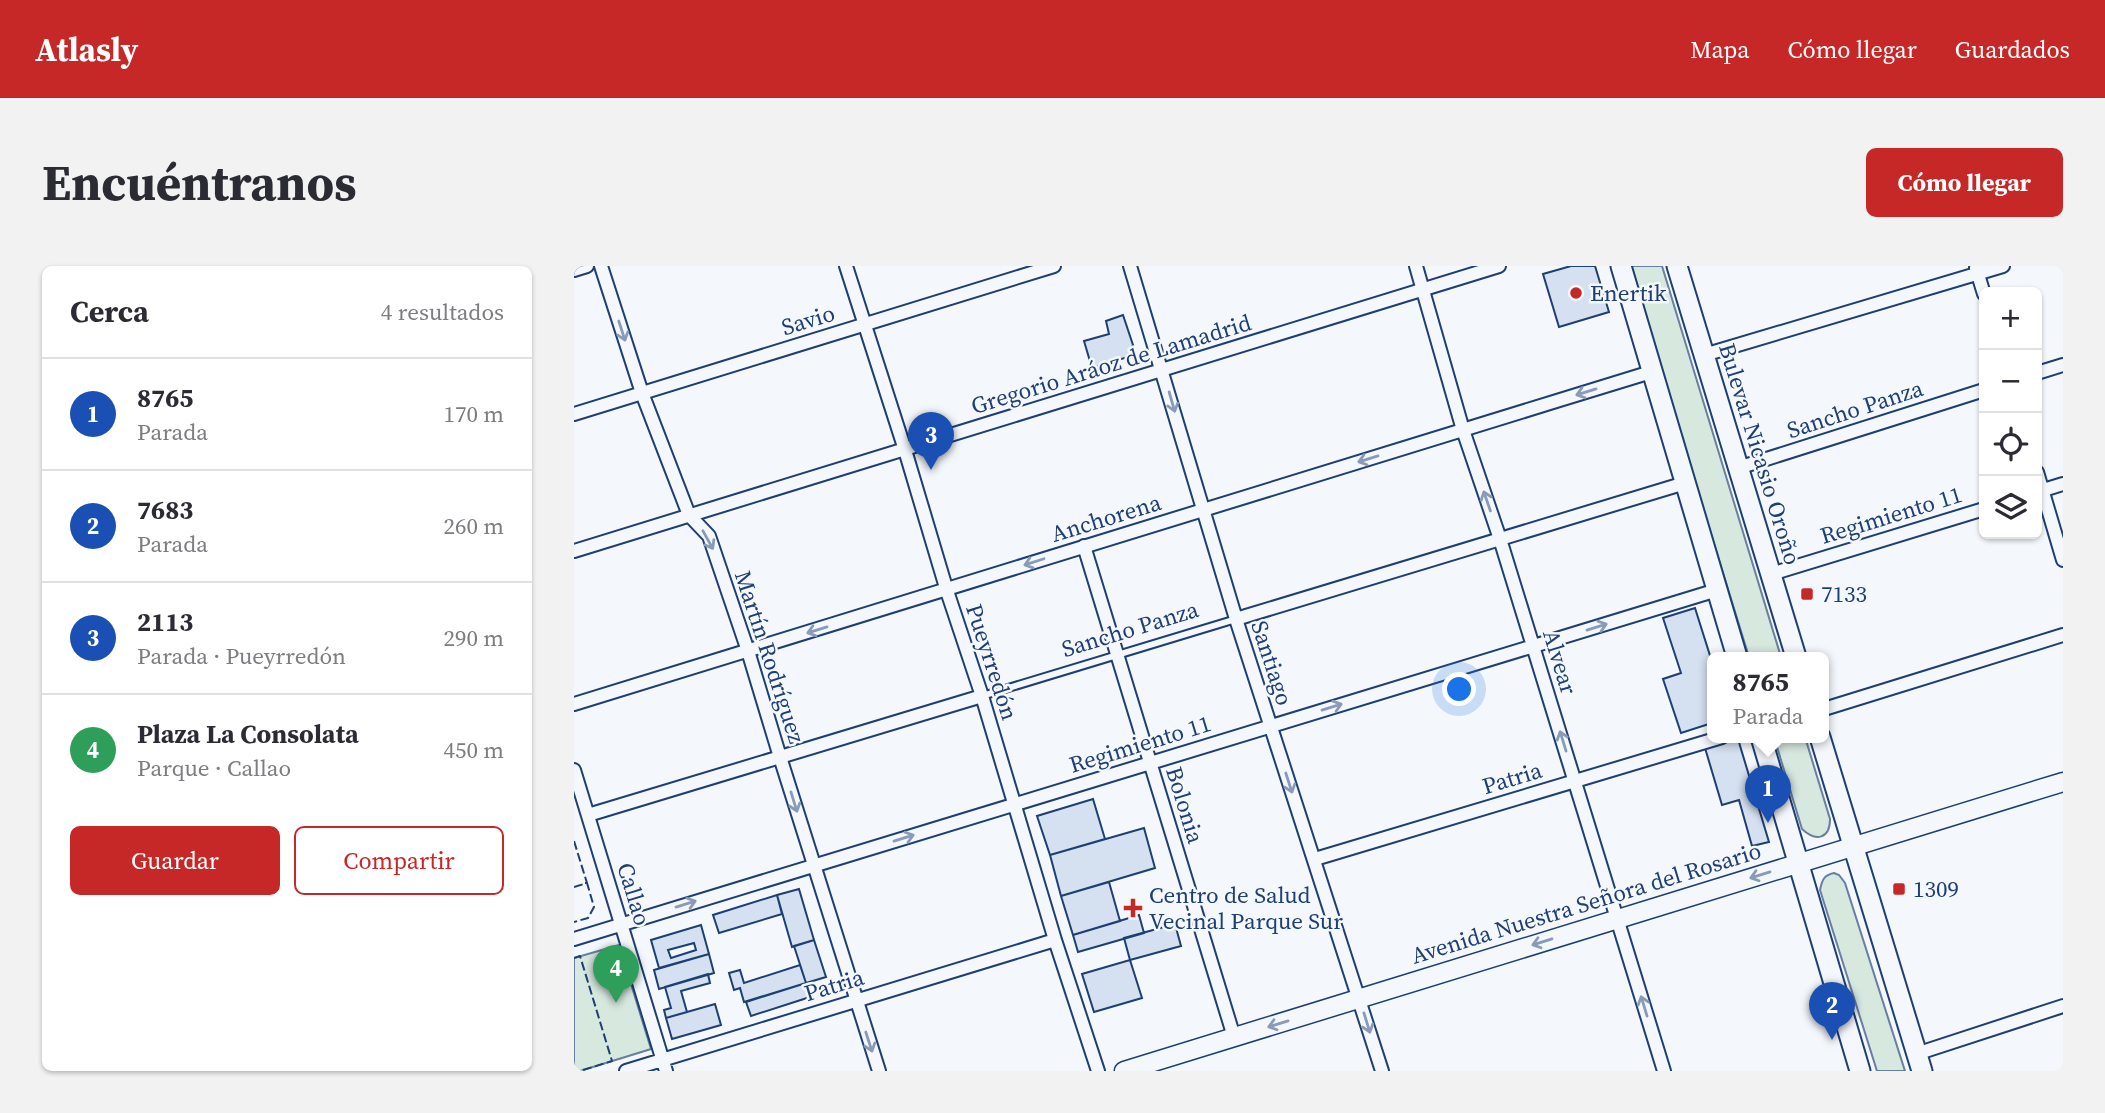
<!DOCTYPE html>
<html lang="es">
<head>
<meta charset="utf-8">
<style>
	body { margin:0; font-family:"Source Serif 4",serif; background:#f2f2f3; color:#2b2b33 }
	.controls { position:absolute; right:21px; top:21px; display:grid; overflow:hidden; border-radius:10px; box-shadow:0 2px 5px #0004 }
	.controls button { width:63px; height:63px; display:grid; place-items:center; padding:0; border:0; border-bottom:2px solid #e1e1e2; background:#fff; color:#2b2b33; font:35px sans-serif }
	.you { position:absolute; left:886px; top:424px; width:24px; height:24px; margin:-18px; border:5px solid #fff; border-radius:50%; background:#1a73e8; box-shadow:0 0 0 10px #1a73e833 }
	.badge { display:grid; place-items:center; width:46px; height:46px; border-radius:50%; background:#c62828; color:#fff; font-size:23px; font-weight:700 }
	.pin { position:absolute; translate:-50% -58px; filter:drop-shadow(0 2px 4px #0008) }
	.pin::after { content:''; position:absolute; top:37px; width:24px; height:21px; background:inherit; clip-path:polygon(0 0,100% 0,50% 100%) }
	.popup { position:absolute; left:1133px; top:386px; width:122px; height:91px; box-sizing:border-box; display:grid; place-content:center; border-radius:10px; background:#fff; filter:drop-shadow(0 2px 5px #0005); font-size:23px; white-space:nowrap; color:#7c7c81 }
	.popup b { font-size:26px; color:#2b2b33 }
	.popup::after { content:''; position:absolute; left:50%; top:100%; margin-left:-14px; border:14px solid transparent; border-top-color:#fff }
	.list { margin:0; padding:0; list-style:none }
	h2 { display:flex; justify-content:space-between; align-items:center; height:91px; margin:0; padding:0 28px; font-size:30px }
	h2 small { font-size:23px; font-weight:400; color:#7c7c81 }
	.list li { display:grid; grid-template-columns:46px 1fr auto; gap:21px; align-items:center; box-sizing:border-box; height:112px; padding:0 28px; border-top:2px solid #e1e1e2 }
	.list b { display:block; font-size:26px; white-space:nowrap }
	.list p { margin:0; font-size:23px; white-space:nowrap; color:#7c7c81 }
	.list em { font-size:23px; font-style:normal; color:#7c7c81 }
	.actions { display:flex; gap:14px; padding:21px 28px }
	.actions a { flex:1; padding:16px 0; border:2px solid #c62828; border-radius:10px; text-align:center; font-size:24px; color:#c62828 }
	.actions .main { background:#c62828; color:#fff }
	.icon { flex:none; width:38px; height:38px; fill:none; stroke:currentColor; stroke-width:2; stroke-linecap:round; stroke-linejoin:round }
	.map { position:relative; flex:none; width:1489px; height:805px; overflow:hidden; border-radius:10px }
	header { display:flex; align-items:center; gap:42px; box-sizing:border-box; height:98px; padding:0 35px; background:#c62828; color:#fff }
	header strong { font-size:33px }
	nav { display:flex; gap:38px; margin-inline-start:auto; font-size:24px }
	.intro { display:flex; align-items:center; justify-content:space-between; box-sizing:border-box; height:168px; padding:0 42px }
	h1 { margin:0; font-size:49px }
	.button { padding:18px 32px; border-radius:10px; background:#c62828; color:#fff; font-size:24px; font-weight:700 }
	main { display:flex; gap:42px; padding:0 42px }
	aside { flex:1; background:#fff; border-radius:10px; box-shadow:0 2px 5px #0004 }
	.map>svg:first-child { display:block }
</style>
</head>
<body>
<header>
<strong>Atlasly</strong>
<nav><a>Mapa</a><a>Cómo llegar</a><a>Guardados</a></nav>
</header>
<div class="intro"><h1>Encuéntranos</h1><a class="button">Cómo llegar</a></div>
<main>
<aside>
<h2>Cerca<small>4 resultados</small></h2>
<ul class="list">
<li><span class="badge" style="background:#1a4fb4">1</span><div><b>8765</b><p>Parada</p></div><em>170 m</em></li>
<li><span class="badge" style="background:#1a4fb4">2</span><div><b>7683</b><p>Parada</p></div><em>260 m</em></li>
<li><span class="badge" style="background:#1a4fb4">3</span><div><b>2113</b><p>Parada · Pueyrredón</p></div><em>290 m</em></li>
<li><span class="badge" style="background:#2e9e5b">4</span><div><b>Plaza La Consolata</b><p>Parque · Callao</p></div><em>450 m</em></li>
</ul>
<div class="actions"><a class="main">Guardar</a><a>Compartir</a></div>
</aside>
<div class="map">
<svg width="1489" height="805" viewBox="0 0 1489 805">
	<rect width="100%" height="100%" fill="#f4f7fb"/>
	<path fill="#d7e8df" stroke="#687fa3" stroke-width="2" d="M1054 0H1088L1207 391H1175Z
		M1200 471H1231L1256 553C1256 573 1242 576 1228 563Z
		M1260 607 1265 609 1271 617 1331 805H1303L1246 624C1248 614 1250 609 1260 607Z
		M45 679 77 783 6 805H0V692Z"/>
	<path fill="#d5e0f0" stroke="#1d3f73" stroke-width="2" fill-rule="evenodd" d="M997 0H1021L1035 46 985 61 969 8Z
		M549 49 559 79 554 91 518 102 510 75 535 68 532 55Z
		M1121 342 1138 396V457L1107 467 1089 413 1107 407 1089 352Z
		M1164 473 1195 576 1178 580 1165 534 1148 539 1131 482Z
		M519 533 531 573 476 589 463 550Z
		M570 562 581 602 487 630 476 589Z
		M535 616 546 655 499 669 487 630Z
		M225 623 240 674 218 681 203 629Z
		M203 629 208 648 145 667 139 649Z
		M565 649 570 667 504 686 499 669Z
		M601 658 607 680 556 694 550 672Z
		M127 659 135 688 85 702 77 674ZM120 677 122 684 97 692 94 684Z
		M240 674 252 711 232 717 220 680Z
		M135 688 140 707 85 723 80 704Z
		M556 694 568 732 520 746 508 708Z
		M226 699 232 717 170 736 166 722 160 724 155 707 166 704 170 717Z
		M134 708 136 717 107 725 113 746 92 752 90 744 97 742 91 721Z
		M232 717 236 731 177 750 172 736Z
		M141 738 147 759 98 773 92 752Z"/>
	<g fill="none" stroke-linecap="round" stroke-linejoin="round">
		<g stroke="#1d3f73" stroke-width="10">
			<path id="lane" d="M408 430 662 353"/>
		</g>
		<g stroke="#1d3f73" stroke-width="16">
			<path id="street" d="M27 0 68 127 115 249 135 270 174 385 206 491 305 805
				M272 0 331 184 373 325 408 430 481 674 524 805
				M556 0 662 353 808 805
				M842 0 889 164 926 273 1090 805
				M1402 2 1410 28
				M0 4 13 0
				M1130 89 1429 0
				M1463 107 1489 99
				M0 148 480 0
				M1164 202 1410 124
				M1463 206 1489 294
				M1463 226 1489 218
				M510 280 660 771
				M0 285 925 0
				M1197 308 1410 243
				M662 353 1111 217
				M0 438C360 329 718 216 1077 106
				M1250 443 1489 369
				M0 504 92 805
				M14 549 408 430
				M741 593 1148 471
				M0 673 1143 324
				M1342 788 1489 740
				M52 805 481 674"/>
		</g>
		<g stroke="#1d3f73" stroke-width="21">
			<path id="secondary" d="M550 805 1489 516"/>
		</g>
		<g stroke="#1d3f73" stroke-width="23">
			<path id="primary" d="M1047 0 1163 391
				M1103 0 1222 391
				M1187 471 1286 805
				M1246 471 1348 805"/>
		</g>
		<use href="#lane" stroke="#f4f7fb" stroke-width="6"/>
		<use href="#street" stroke="#f4f7fb" stroke-width="12"/>
		<use href="#secondary" stroke="#f4f7fb" stroke-width="18"/>
		<use href="#primary" stroke="#f4f7fb" stroke-width="19"/>
		<path stroke="#1d3f73" stroke-width="2" stroke-dasharray="9 3.5" stroke-linecap="butt" d="M0 575 13 617H11
			M0 621 13 617 20 641 14 652 0 656
			M0 692 6 690 38 795 6 805"/>
	</g>
	<defs><path id="oneway-shaft" d="M-6 0H5M1.5-3L5.5 0L1.5 3" fill="none" stroke-width="1.6" stroke-linecap="round" stroke-linejoin="round" transform="scale(1.75)"/></defs>
	<g stroke="#889bb7">
		<use href="#oneway-shaft" transform="translate(48 65) rotate(72)"/>
		<use href="#oneway-shaft" transform="translate(1012 126) rotate(163)"/>
		<use href="#oneway-shaft" transform="translate(598 136) rotate(74)"/>
		<use href="#oneway-shaft" transform="translate(794 193) rotate(163)"/>
		<use href="#oneway-shaft" transform="translate(913 235) rotate(-109)"/>
		<use href="#oneway-shaft" transform="translate(134 274) rotate(61)"/>
		<use href="#oneway-shaft" transform="translate(460 296) rotate(162)"/>
		<use href="#oneway-shaft" transform="translate(1023 361) rotate(-17)"/>
		<use href="#oneway-shaft" transform="translate(243 364) rotate(163)"/>
		<use href="#oneway-shaft" transform="translate(758 441) rotate(-17)"/>
		<use href="#oneway-shaft" transform="translate(989 475) rotate(-107)"/>
		<use href="#oneway-shaft" transform="translate(715 517) rotate(72)"/>
		<use href="#oneway-shaft" transform="translate(220 536) rotate(73)"/>
		<use href="#oneway-shaft" transform="translate(330 572) rotate(-17)"/>
		<use href="#oneway-shaft" transform="translate(1186 609) rotate(163)"/>
		<use href="#oneway-shaft" transform="translate(112 638) rotate(-17)"/>
		<use href="#oneway-shaft" transform="translate(968 676) rotate(163)"/>
		<use href="#oneway-shaft" transform="translate(1070 740) rotate(-107)"/>
		<use href="#oneway-shaft" transform="translate(793 757) rotate(73)"/>
		<use href="#oneway-shaft" transform="translate(704 758) rotate(163)"/>
		<use href="#oneway-shaft" transform="translate(295 776) rotate(72)"/>
	</g>
	<g fill="#c62828" stroke="#f4f7fb" stroke-width="2.5">
		<circle cx="1002" cy="27" r="7"/>
		<rect x="1226" y="321" width="14" height="14" rx="3.5"/>
		<rect x="1318" y="616" width="14" height="14" rx="3.5"/>
		<path d="M555.5 631.5h7v7h7v7h-7v7h-7v-7h-7v-7h7z"/>
	</g>
	<g text-anchor="middle" dominant-baseline="central" stroke-width="5" stroke-linejoin="round" paint-order="stroke">
		<g font-size="23" fill="#1d3f73" stroke="#f4f7fb" text-anchor="start">
			<text x="1016" y="27">Enertik</text>
			<text x="1247" y="328">7133</text>
			<text x="1339" y="623">1309</text>
			<text x="575" y="629">Centro de Salud<tspan x="575" dy="26">Vecinal Parque Sur</tspan></text>
		</g>
		<g font-size="23" fill="#1d3f73" stroke="#f4f7fb">
			<text transform="translate(234 54) rotate(-17)">Savio</text>
			<text transform="translate(537 98) rotate(-17)">Gregorio Aráoz de Lamadrid</text>
			<text transform="translate(1281 143) rotate(-18)">Sancho Panza</text>
			<text transform="translate(1186 188) rotate(73)">Bulevar Nicasio Oroño</text>
			<text transform="translate(1317 249) rotate(-17)">Regimiento 11</text>
			<text transform="translate(532 252) rotate(-17)">Anchorena</text>
			<text transform="translate(556 363) rotate(-17)">Sancho Panza</text>
			<text transform="translate(196 391) rotate(72)">Martín Rodríguez</text>
			<text transform="translate(418 396) rotate(72)">Pueyrredón</text>
			<text transform="translate(986 396) rotate(73)">Alvear</text>
			<text transform="translate(698 397) rotate(72)">Santiago</text>
			<text transform="translate(566 478) rotate(-17)">Regimiento 11</text>
			<text transform="translate(938 512) rotate(-17)">Patria</text>
			<text transform="translate(611 539) rotate(73)">Bolonia</text>
			<text transform="translate(60 628) rotate(73)">Callao</text>
			<text transform="translate(1012 637) rotate(-17)">Avenida Nuestra Señora del Rosario</text>
			<text transform="translate(260 719) rotate(-17)">Patria</text>
		</g>
	</g>
</svg>
<div class="controls">
<button>+</button>
<button>−</button>
<button><svg class="icon" aria-label="locate" viewBox="0 0 24 24"><circle cx="12" cy="12" r="6"/><path d="M12 2v4M12 18v4M2 12h4M18 12h4"/></svg></button>
<button><svg class="icon" aria-label="layers" viewBox="0 0 24 24"><path d="M12 4l9 5-9 5-9-5zM3 14l9 5 9-5"/></svg></button>
</div>
<div class="you"></div>
<div class="pin badge" style="left:1194px;top:557px;background:#1a4fb4">1</div>
<div class="popup"><b>8765</b>Parada</div>
<div class="pin badge" style="left:1258px;top:774px;background:#1a4fb4">2</div>
<div class="pin badge" style="left:357px;top:204px;background:#1a4fb4">3</div>
<div class="pin badge" style="left:42px;top:737px;background:#2e9e5b">4</div>
</div>
</main>
</body>
</html>
